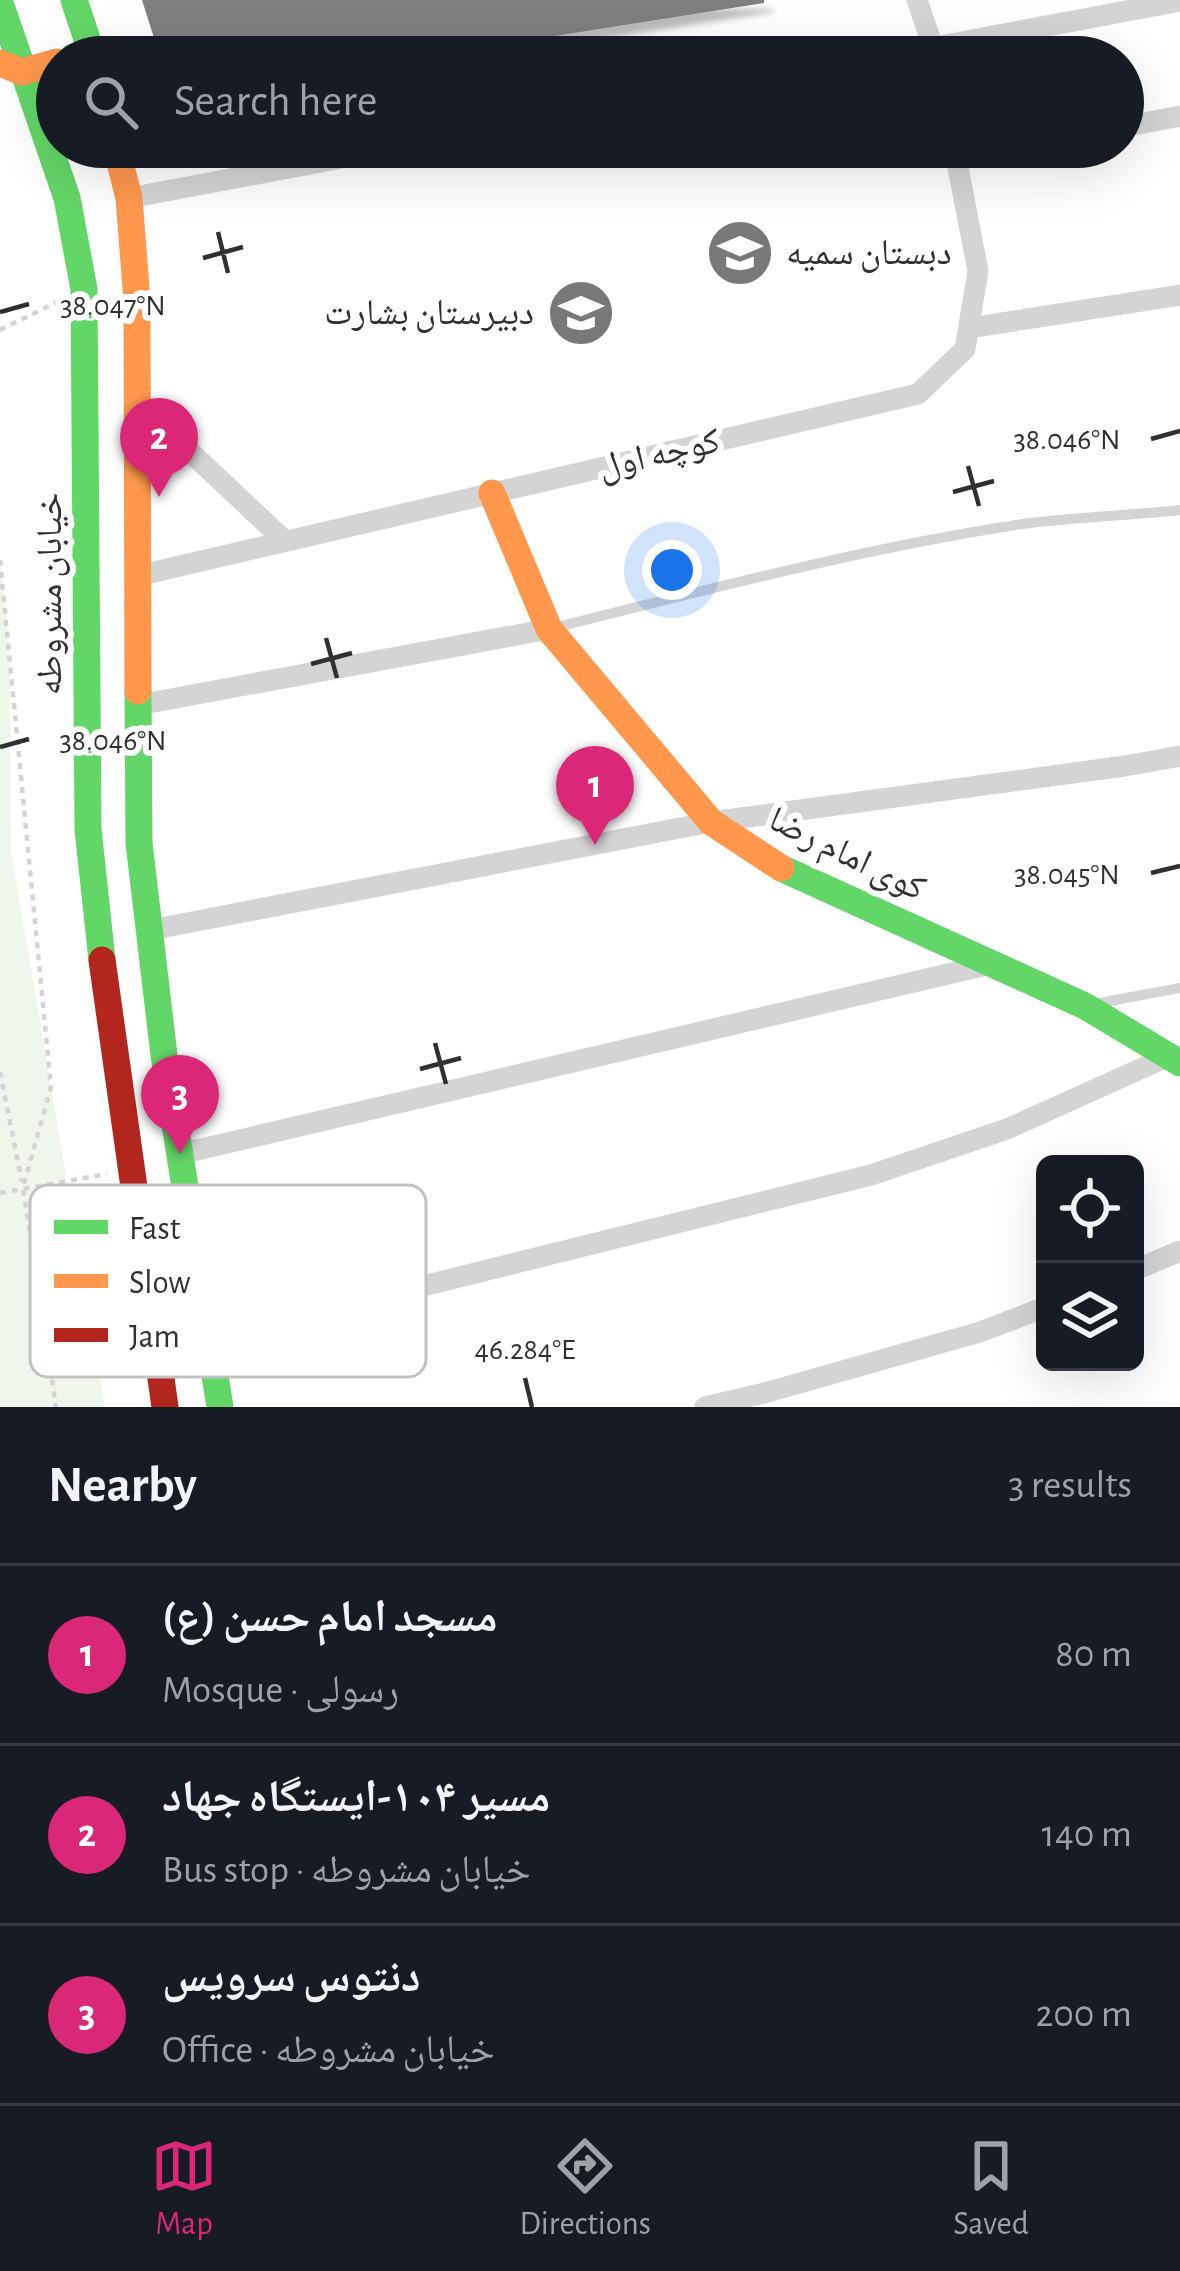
<!DOCTYPE html>
<html lang="en">
<head>
<meta charset="utf-8">
<style>
	body { margin:0; font-family:"Alegreya Sans","Noto Naskh Arabic",sans-serif; background:#242831; color:#f1f3f6 }
	.controls { position:absolute; right:36px; bottom:36px; display:grid; overflow:hidden; border-radius:18px; box-shadow:0 12px 48px #0002 }
	.controls button { width:108px; height:108px; display:grid; place-items:center; padding:0; border:0; border-bottom:3px solid #363941; background:#171b24; color:#f1f3f6; font:60px sans-serif }
	.you { position:absolute; left:672px; top:570px; width:42px; height:42px; margin:-30px; border:9px solid #fff; border-radius:50%; background:#1a73e8; box-shadow:0 0 0 18px #1a73e833 }
	.badge { display:grid; place-items:center; width:78px; height:78px; border-radius:50%; background:#db2777; color:#fff; font-size:39px; font-weight:700 }
	.pin { position:absolute; translate:-50% -99px; filter:drop-shadow(0 3px 6px #0008) }
	.pin::after { content:''; position:absolute; top:63px; width:42px; height:36px; background:inherit; clip-path:polygon(0 0,100% 0,50% 100%) }
	.list { margin:0; padding:0; list-style:none }
	h2 { display:flex; justify-content:space-between; align-items:center; height:156px; margin:0; padding:0 48px; font-size:51px }
	h2 small { font-size:39px; font-weight:400; color:#9ea1a6 }
	.list li { display:grid; grid-template-columns:78px 1fr auto; gap:36px; align-items:center; box-sizing:border-box; height:180px; padding:0 48px; border-top:3px solid #363941 }
	.list b { display:block; font-size:45px; white-space:nowrap }
	.list p { margin:0; font-size:39px; white-space:nowrap; color:#9ea1a6 }
	.list em { font-size:39px; font-style:normal; color:#9ea1a6 }
	.icon { flex:none; width:66px; height:66px; fill:none; stroke:currentColor; stroke-width:2; stroke-linecap:round; stroke-linejoin:round }
	.map { position:relative; flex:none; width:1180px; height:1407px; overflow:hidden }
	.search { position:absolute; background:#171b24; box-shadow:0 12px 48px #0002; left:36px; right:36px; top:36px; height:132px; display:flex; align-items:center; gap:30px; box-sizing:border-box; padding:0 42px; border-radius:66px; color:#9ea1a6; font-size:45px }
	.sheet { height:696px; background:#171b24 }
	nav { display:flex; justify-content:space-around; align-items:center; box-sizing:border-box; height:168px; border-top:3px solid #363941; background:#171b24; font-size:33px; color:#9ea1a6 }
	nav a { display:grid; justify-items:center; gap:6px }
	nav .on { color:#db2777 }
	.map>svg:first-child { display:block }
</style>
</head>
<body>
<div class="map">
<svg width="1180" height="1407" viewBox="0 0 1180 1407">
	<defs>
		<filter id="shadow"><feDropShadow dx="9" dy="9" stdDeviation="3" flood-color="#0004"/></filter>
	</defs>
	<rect width="100%" height="100%" fill="#fff"/>
	<path fill="#f1f6ec" d="M0 560 10 653 11 850 105 1407H0Z"/>
	<path fill="#7f7f7f" filter="url(#shadow)" d="M142 0H764V3L474 49 475 57H160Z"/>
	<g fill="none" stroke-linecap="round" stroke-linejoin="round">
		<path stroke="#d4d4d4" stroke-width="4.5" stroke-dasharray="6 6" stroke-linecap="butt" d="M0 330 57 302
			M0 560 51 1087 23 1187 56 1407
			M0 1072 22 1182
			M0 1193 107 1174
			M217 1196 223 1195 225 1218
			M101 1241 107 1264 114 1263"/>
		<path stroke="#d4d4d4" stroke-width="10" d="M553 628C706 590 860 549 1016 525 1070 517 1126 516 1180 510
			M1094 1004 1180 988"/>
		<path stroke="#d4d4d4" stroke-width="21" d="M917 0 936 56
			M881 57 1180 1
			M1123 127 1180 116
			M956 159 1017 147
			M129 198 400 147
			M969 328 1180 295
			M137 402 285 541
			M137 576 918 394 965 349 978 271 954 147
			M138 705 549 629
			M150 930 711 822 1125 766 1180 756
			M180 1154 995 963
			M1135 1270 1180 1251
			M209 1339 871 1175 1007 1129 1169 1056
			M705 1407 768 1392 980 1332 1045 1307"/>
		<path stroke="#63d668" stroke-width="27" d="M74 0 93 57
			M0 3 67 198 84 289 88 829 102 960
			M73 57 91 52
			M138 691 139 843 164 1055 220 1407
			M781 868 1085 1006 1180 1063"/>
		<path stroke="#ff974d" stroke-width="27" d="M0 63 22 72 57 62
			M116 147 129 198 137 301 138 691
			M492 493 549 629 711 822 781 868"/>
		<path stroke="#b3261e" stroke-width="27" d="M102 960 165 1407"/>
		<path stroke="#d4d4d4" stroke-width="4.5" stroke-dasharray="6 6" stroke-linecap="butt" d="M101 1241 225 1218"/>
	</g>
	<path fill="none" stroke="#303030" stroke-width="4.5" d="M218 232 228 273M203 258 243 247M0 312 29 304M1151 439 1180 431M968 466 979 506M953 492 994 481M326 638 337 678M311 664 352 653M0 747 29 739M1151 873 1180 866M435 1043 446 1084M420 1069 461 1058M525 1378 532 1407"/>
	<defs>
		<g id="school-disc" transform="scale(3.45)"><circle r="9.5" fill="#787878" stroke="#fff"/><path d="M0-5L7-2L0 1L-7-2ZM-4 1L0 2.5L4 1V4Q0 6-4 4Z" fill="#fff"/></g>
	</defs>
	<g fill-rule="evenodd">
		<use href="#school-disc" x="740" y="253"/>
		<use href="#school-disc" x="581" y="313"/>
	</g>
	<g text-anchor="middle" dominant-baseline="central" stroke-width="12" stroke-linejoin="round" paint-order="stroke">
		<g font-size="36" fill="#303030" stroke="#fff" text-anchor="start">
			<text x="786" y="253">دبستان سمیه</text>
			<text x="534" y="313" text-anchor="end">دبیرستان بشارت</text>
		</g>
		<g font-size="36" fill="#303030" stroke="#fff">
			<text transform="translate(659 454) rotate(-13)">کوچه اول</text>
			<text transform="translate(50 594) rotate(-90)">خیابان مشروطه</text>
			<text transform="translate(847 854) rotate(26)">کوی امام رضا</text>
		</g>
	</g>
	<rect x="30" y="1185" width="396" height="192" rx="18" fill="#fff" stroke="#c1c1c1" stroke-width="3"/>
	<rect x="54" y="1220" width="54" height="14" fill="#63d668"/>
	<rect x="54" y="1274" width="54" height="14" fill="#ff974d"/>
	<rect x="54" y="1328" width="54" height="14" fill="#b3261e"/>
	<g font-size="33" fill="#303030">
		<text x="129" y="1239">Fast</text>
		<text x="129" y="1293">Slow</text>
		<text x="129" y="1347">Jam</text>
	</g>
	<g font-size="30" text-anchor="middle" fill="#303030" stroke="#fff" stroke-width="12" stroke-linejoin="round" paint-order="stroke">
		<text x="113" y="315">38.047°N</text>
		<text x="1067" y="449">38.046°N</text>
		<text x="113" y="750">38.046°N</text>
		<text x="1067" y="884">38.045°N</text>
		<text x="525" y="1359">46.284°E</text>
	</g>
</svg>
<div class="controls">
<button><svg class="icon" aria-label="locate" viewBox="0 0 24 24"><circle cx="12" cy="12" r="6"/><path d="M12 2v4M12 18v4M2 12h4M18 12h4"/></svg></button>
<button><svg class="icon" aria-label="layers" viewBox="0 0 24 24"><path d="M12 4l9 5-9 5-9-5zM3 14l9 5 9-5"/></svg></button>
</div>
<div class="you"></div>
<div class="pin badge" style="left:595px;top:845px">1</div>
<div class="pin badge" style="left:159px;top:497px">2</div>
<div class="pin badge" style="left:180px;top:1154px">3</div>
<div class="search"><svg class="icon" aria-label="search" viewBox="0 0 24 24"><circle cx="10" cy="10" r="6"/><path d="M15 15l6 6"/></svg>Search here</div>
</div>
<section class="sheet">
<h2>Nearby<small>3 results</small></h2>
<ul class="list">
<li><span class="badge">1</span><div><b>مسجد امام حسن (ع)</b><p>Mosque · رسولی</p></div><em>80 m</em></li>
<li><span class="badge">2</span><div><b>مسیر ۱۰۴-ایستگاه جهاد</b><p>Bus stop · خیابان مشروطه</p></div><em>140 m</em></li>
<li><span class="badge">3</span><div><b>دنتوس سرویس</b><p>Office · خیابان مشروطه</p></div><em>200 m</em></li>
</ul>
</section>
<nav>
<a class="on"><svg class="icon" aria-label="map" viewBox="0 0 24 24"><path d="M3 6l6-2 6 2 6-2v14l-6 2-6-2-6 2zM9 4v14M15 6v14"/></svg>Map</a>
<a><svg class="icon" aria-label="directions" viewBox="0 0 24 24"><path d="M12 3l9 9-9 9-9-9zM9 14v-3h6M13 9l2 2-2 2"/></svg>Directions</a>
<a><svg class="icon" aria-label="saved" viewBox="0 0 24 24"><path d="M7 4h10v16l-5-4-5 4z"/></svg>Saved</a>
</nav>
</body>
</html>
